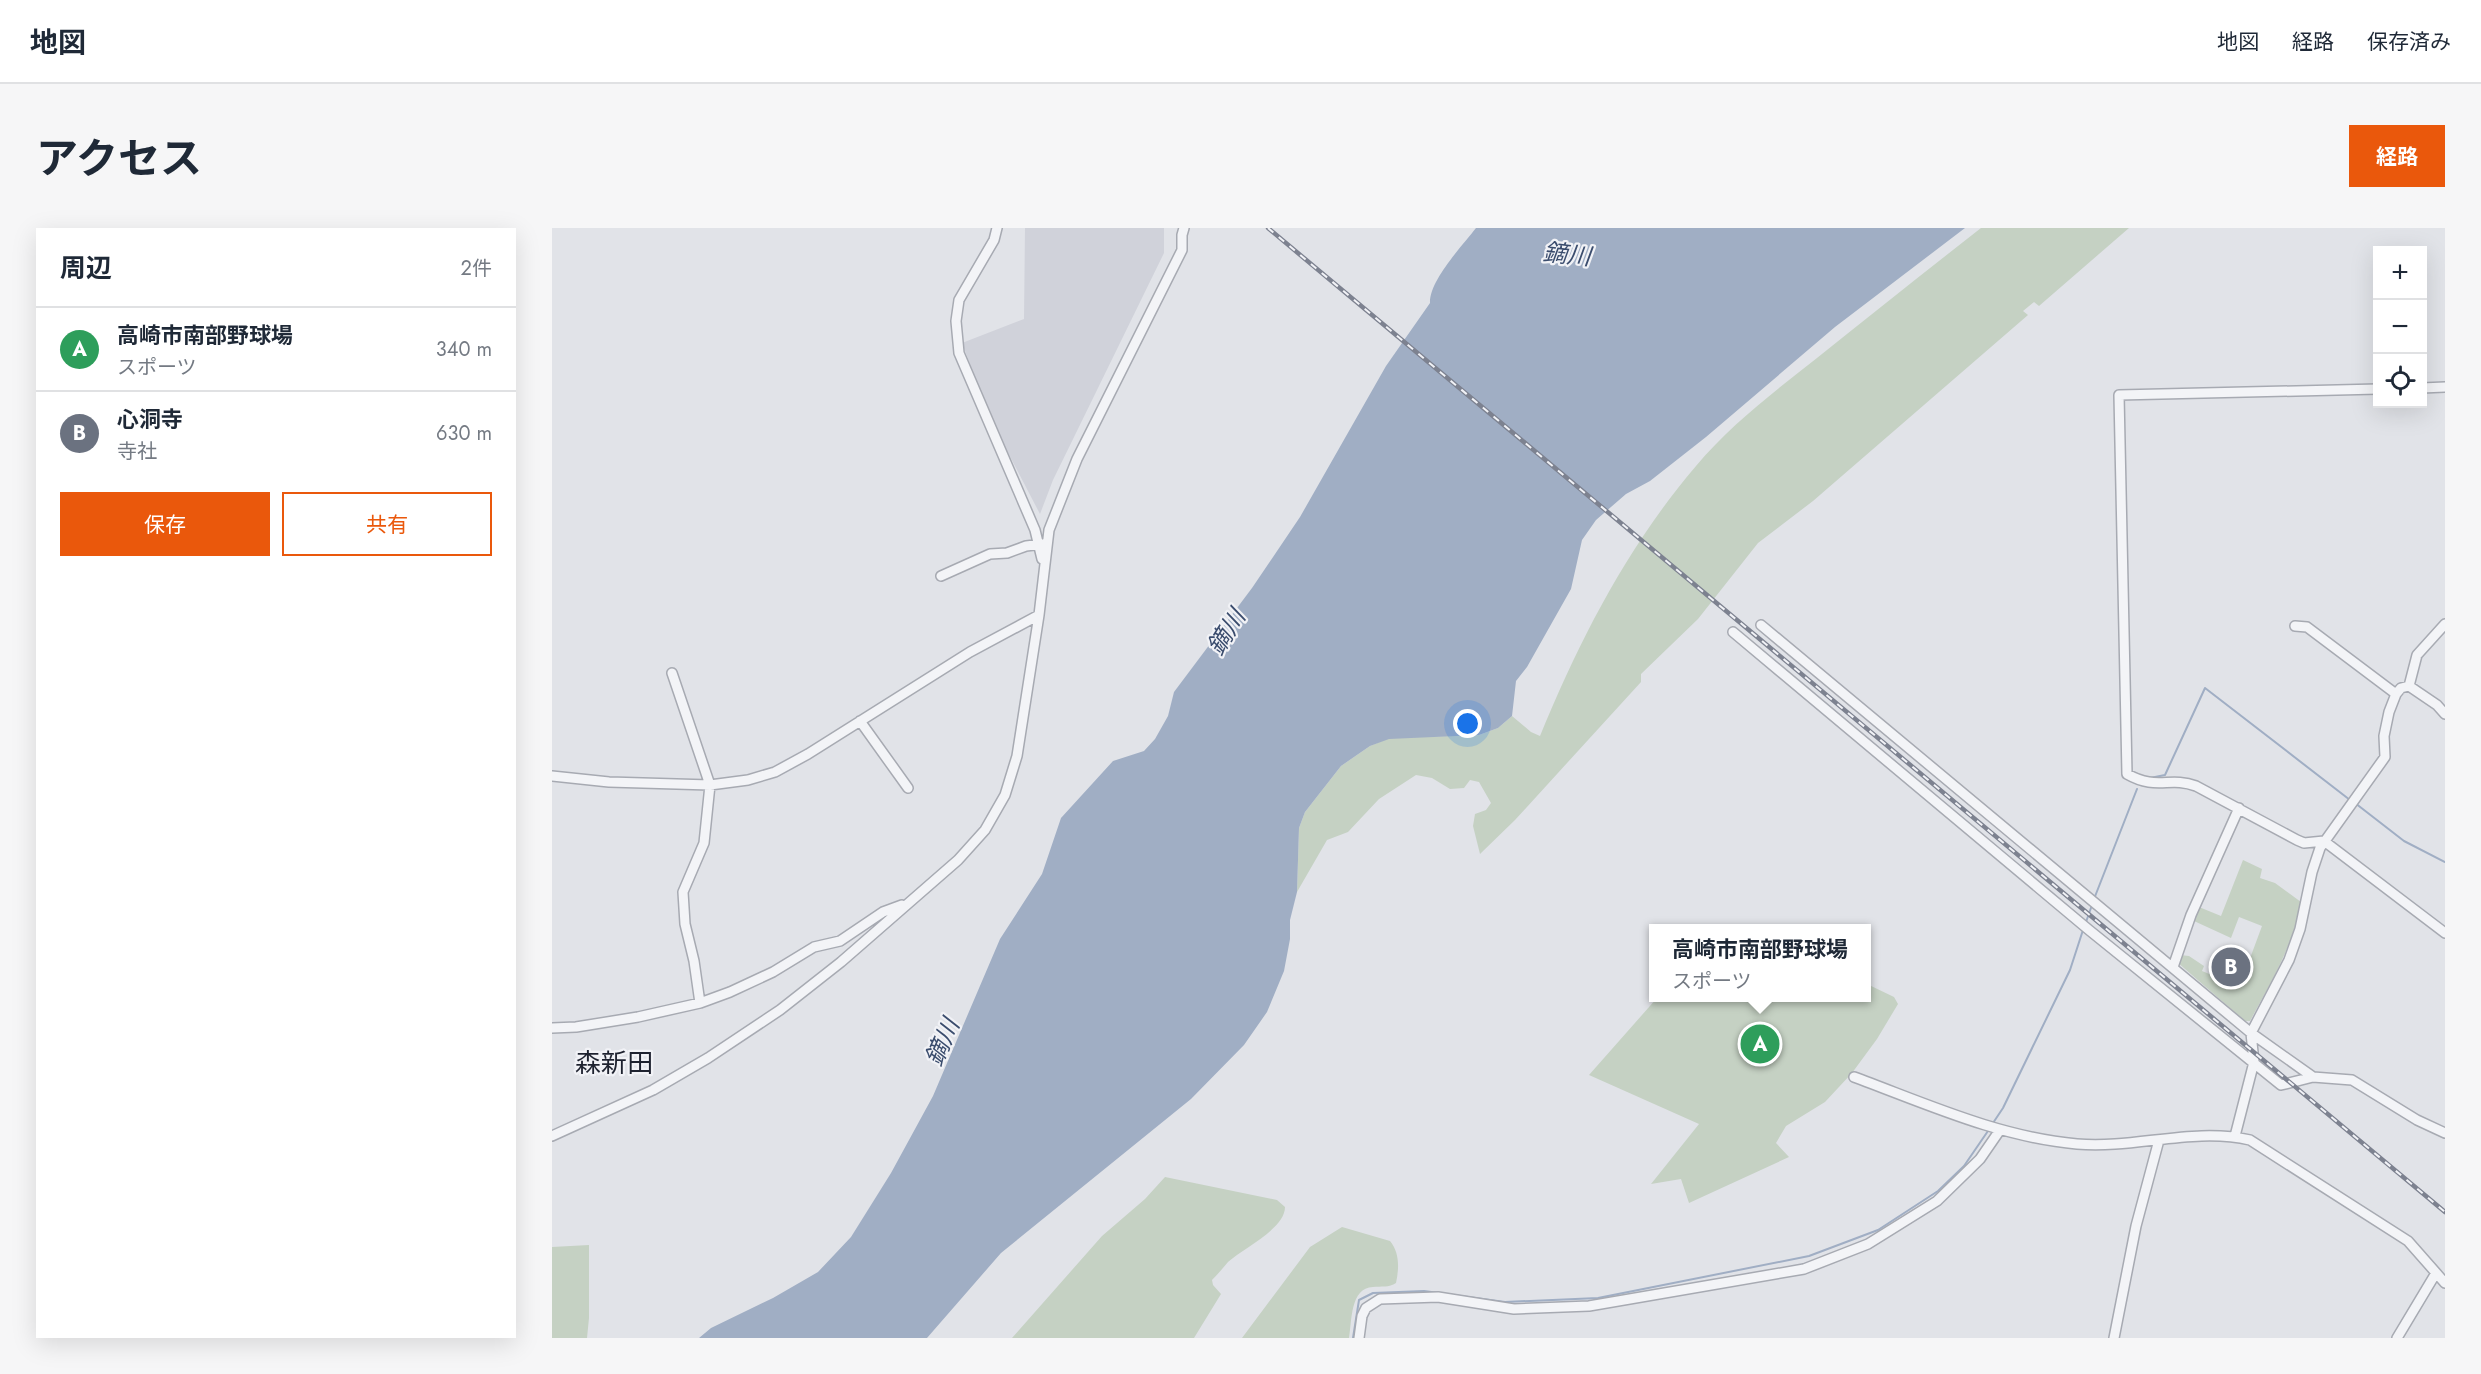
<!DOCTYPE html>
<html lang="ja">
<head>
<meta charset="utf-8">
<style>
	body { margin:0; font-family:Jost,"Noto Sans JP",sans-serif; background:#f6f6f7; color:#1f2937 }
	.controls { position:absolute; right:18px; top:18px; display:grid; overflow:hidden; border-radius:0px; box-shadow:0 6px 24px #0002 }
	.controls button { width:54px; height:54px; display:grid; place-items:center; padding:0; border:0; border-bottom:2px solid #e0e1e3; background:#fff; color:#1f2937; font:30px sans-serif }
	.you { position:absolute; left:916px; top:496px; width:21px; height:21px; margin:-15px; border:4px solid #fff; border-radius:50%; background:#1a73e8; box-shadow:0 0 0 9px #1a73e833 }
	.badge { display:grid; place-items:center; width:39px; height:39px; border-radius:50%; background:#ea580c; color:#fff; font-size:20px; font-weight:700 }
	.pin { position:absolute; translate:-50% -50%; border:3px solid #fff; box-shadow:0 2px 6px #0006 }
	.popup { position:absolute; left:1097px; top:696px; width:222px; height:78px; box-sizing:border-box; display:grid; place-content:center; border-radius:0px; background:#fff; filter:drop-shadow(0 2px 4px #0005); font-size:20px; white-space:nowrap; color:#747a83 }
	.popup b { font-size:22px; color:#1f2937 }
	.popup::after { content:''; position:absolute; left:50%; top:100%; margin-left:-12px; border:12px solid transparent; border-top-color:#fff }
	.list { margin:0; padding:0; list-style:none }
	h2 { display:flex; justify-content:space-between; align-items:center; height:78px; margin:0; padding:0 24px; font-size:26px }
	h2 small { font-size:20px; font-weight:400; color:#747a83 }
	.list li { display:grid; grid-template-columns:39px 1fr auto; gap:18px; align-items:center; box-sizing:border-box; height:84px; padding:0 24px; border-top:2px solid #e0e1e3 }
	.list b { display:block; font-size:22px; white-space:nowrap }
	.list p { margin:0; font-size:20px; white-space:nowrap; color:#747a83 }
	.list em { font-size:20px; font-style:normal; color:#747a83 }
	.actions { display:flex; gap:12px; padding:18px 24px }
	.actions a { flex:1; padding:14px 0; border:2px solid #ea580c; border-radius:0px; text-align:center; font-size:21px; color:#ea580c }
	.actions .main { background:#ea580c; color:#fff }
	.icon { flex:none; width:33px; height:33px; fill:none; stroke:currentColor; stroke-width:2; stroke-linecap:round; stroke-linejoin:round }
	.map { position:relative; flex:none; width:1893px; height:1110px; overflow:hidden; border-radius:0px }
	header { display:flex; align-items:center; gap:36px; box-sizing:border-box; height:84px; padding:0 30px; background:#fff; border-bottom:2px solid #e0e1e3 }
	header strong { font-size:28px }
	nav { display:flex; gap:33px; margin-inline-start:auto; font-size:21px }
	.intro { display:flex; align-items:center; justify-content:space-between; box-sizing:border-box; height:144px; padding:0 36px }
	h1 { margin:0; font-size:42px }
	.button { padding:15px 27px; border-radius:0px; background:#ea580c; color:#fff; font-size:21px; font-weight:700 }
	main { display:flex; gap:36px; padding:0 36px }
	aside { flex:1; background:#fff; border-radius:0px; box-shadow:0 6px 24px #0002 }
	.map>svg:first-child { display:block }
</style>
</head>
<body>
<header>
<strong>地図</strong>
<nav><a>地図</a><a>経路</a><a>保存済み</a></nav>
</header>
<div class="intro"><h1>アクセス</h1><a class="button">経路</a></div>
<main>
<aside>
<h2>周辺<small>2件</small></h2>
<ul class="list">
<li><span class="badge" style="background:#2e9e5b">A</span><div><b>高崎市南部野球場</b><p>スポーツ</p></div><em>340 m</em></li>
<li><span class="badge" style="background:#6b7280">B</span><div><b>心洞寺</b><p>寺社</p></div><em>630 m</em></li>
</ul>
<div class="actions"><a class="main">保存</a><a>共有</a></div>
</aside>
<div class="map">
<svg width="1893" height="1110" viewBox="0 0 1893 1110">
	<rect width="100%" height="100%" fill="#e1e3e8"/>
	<path fill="#d0d2da" d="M473 0H612V25L501 252 488 286 440 194 410 115 472 91Z"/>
	<path fill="#c5d1c3" d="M1429 0H1577L1487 78 1482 74 1471 83 1476 87 1261 273 1206 315 1146 391 1089 446V454L963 592 928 626 921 598 923 586 934 582 939 575 927 554 918 552 912 560 898 561 880 550 864 547 827 571 796 604 775 612 745 664 747 600 753 584 789 538 818 518 837 510 927 507 946 500 960 488 979 504 988 508C1028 411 1075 319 1144 238 1178 197 1223 163 1265 130 1320 86 1374 43 1429 0Z
		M1691 632 1710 641 1708 650 1723 655 1749 674C1741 718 1719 754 1698 793H1693L1625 734 1628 727 1637 728 1652 738 1650 743 1682 756 1690 752 1710 698 1687 689 1679 710 1642 693 1647 679 1669 688Z
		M1315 756 1342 769 1346 776 1325 811 1300 845 1273 874 1234 898 1224 915 1237 929 1137 975 1129 951 1099 956 1147 896 1037 847 1105 770H1314Z
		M613 949 725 972 733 979C733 1001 691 1020 676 1034 671 1040 666 1046 660 1052L661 1057 669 1066 642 1110H460L550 1008 593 971Z
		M790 999 838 1013C848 1025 847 1041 844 1055 837 1060 829 1058 821 1059 798 1060 800 1093 797 1110H690L758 1019Z
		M37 1017V1090L35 1110H0V1019Z"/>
	<path fill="#a0aec4" d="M924 0H1413L1283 99 1154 209 1098 253 1074 266 1044 292 1030 312 1019 361 975 439 964 453 960 488 946 500 927 507 837 511 818 518 789 538 753 584 747 600 745 664 738 692V711L732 743 715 784 692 817 639 871 449 1025 375 1110H147L159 1100 221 1070 266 1044 299 1009 339 945 381 868 448 711 490 646 509 590 561 533 592 523 603 511 616 488 622 464 700 360 748 289 834 138 878 75C877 53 910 18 924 0Z"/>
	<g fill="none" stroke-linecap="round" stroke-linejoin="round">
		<path stroke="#a0aec4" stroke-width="2" d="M1598 550 1613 547 1653 460 1798 572
			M1803 575 1852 613 1893 634
			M1542 671 1585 561
			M1534 694 1540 677
			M1441 895 1451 880 1518 742 1531 702
			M801 1110 807 1072 821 1065 872 1063 953 1074 1046 1070 1257 1028 1326 1002 1386 963 1412 938 1438 900"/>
		<g stroke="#a7aab2" stroke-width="12">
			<path id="minor" d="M445 0 442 12 407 72 404 93 407 125 483 302 490 331
				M1870 160 1893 159
				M1826 161 1567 167 1575 546C1605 563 1617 548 1644 558L1745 612 1752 615 1772 613 1893 705
				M389 348 438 326 455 325 474 318 491 316
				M1209 397 1699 805 1761 849
				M1743 398 1755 399 1844 466
				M1181 404 1537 702 1729 857 1761 849 1800 852 1865 892 1893 905
				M120 445 158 557 152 615 131 664 133 696 142 733 148 775
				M1857 458 1885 477 1893 486
				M308 493 356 560
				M0 548 57 554 158 557 196 552 223 544 256 526 418 424 487 387
				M1621 739 1639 687 1687 580
				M0 800 24 799 86 789 148 775 178 764 221 744 262 719 288 713 331 684 350 677
				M1302 849C1375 876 1447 909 1525 916 1583 921 1641 899 1698 912L1856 1013 1893 1055
				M0 908 101 862 156 830 228 782 289 734 406 632 433 602 453 567 465 528 487 387 497 302 525 231 630 22V7L632 0
				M1683 908 1702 834 1699 805 1737 732 1748 701 1760 644 1768 620 1833 529 1832 508 1837 484 1844 466 1849 460 1857 458 1865 427 1893 396
				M807 1110 810 1088 814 1080 828 1071 886 1069 962 1081 1037 1078 1252 1041 1316 1016 1385 973 1428 931 1448 902
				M1562 1110 1584 998 1607 912
				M1845 1110 1884 1045"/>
		</g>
		<use href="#minor" stroke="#f3f4f7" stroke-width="9"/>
		<g stroke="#7d8290" stroke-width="4.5">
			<path id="rail" d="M716 0 1893 984"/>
		</g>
		<use href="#rail" stroke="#f1f2f6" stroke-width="2" stroke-dasharray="7" stroke-linecap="butt"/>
	</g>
	<g text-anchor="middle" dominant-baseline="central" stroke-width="4.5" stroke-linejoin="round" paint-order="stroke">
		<g font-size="24" font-style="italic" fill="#3a4c6d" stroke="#f1f2f6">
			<text transform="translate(1015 26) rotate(6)">鏑川</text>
			<text transform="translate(674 404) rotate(-58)">鏑川</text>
			<text transform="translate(390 814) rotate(-66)">鏑川</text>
		</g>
		<g font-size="26" fill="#1e222f" stroke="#f1f2f6">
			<text x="62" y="835">森新田</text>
		</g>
	</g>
</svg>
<div class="controls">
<button>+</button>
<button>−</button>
<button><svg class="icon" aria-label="locate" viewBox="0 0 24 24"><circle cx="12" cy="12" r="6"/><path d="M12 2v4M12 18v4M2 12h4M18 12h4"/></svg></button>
</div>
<div class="you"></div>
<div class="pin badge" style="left:1208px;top:816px;background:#2e9e5b">A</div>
<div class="popup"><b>高崎市南部野球場</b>スポーツ</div>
<div class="pin badge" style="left:1679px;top:739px;background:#6b7280">B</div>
</div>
</main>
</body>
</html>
